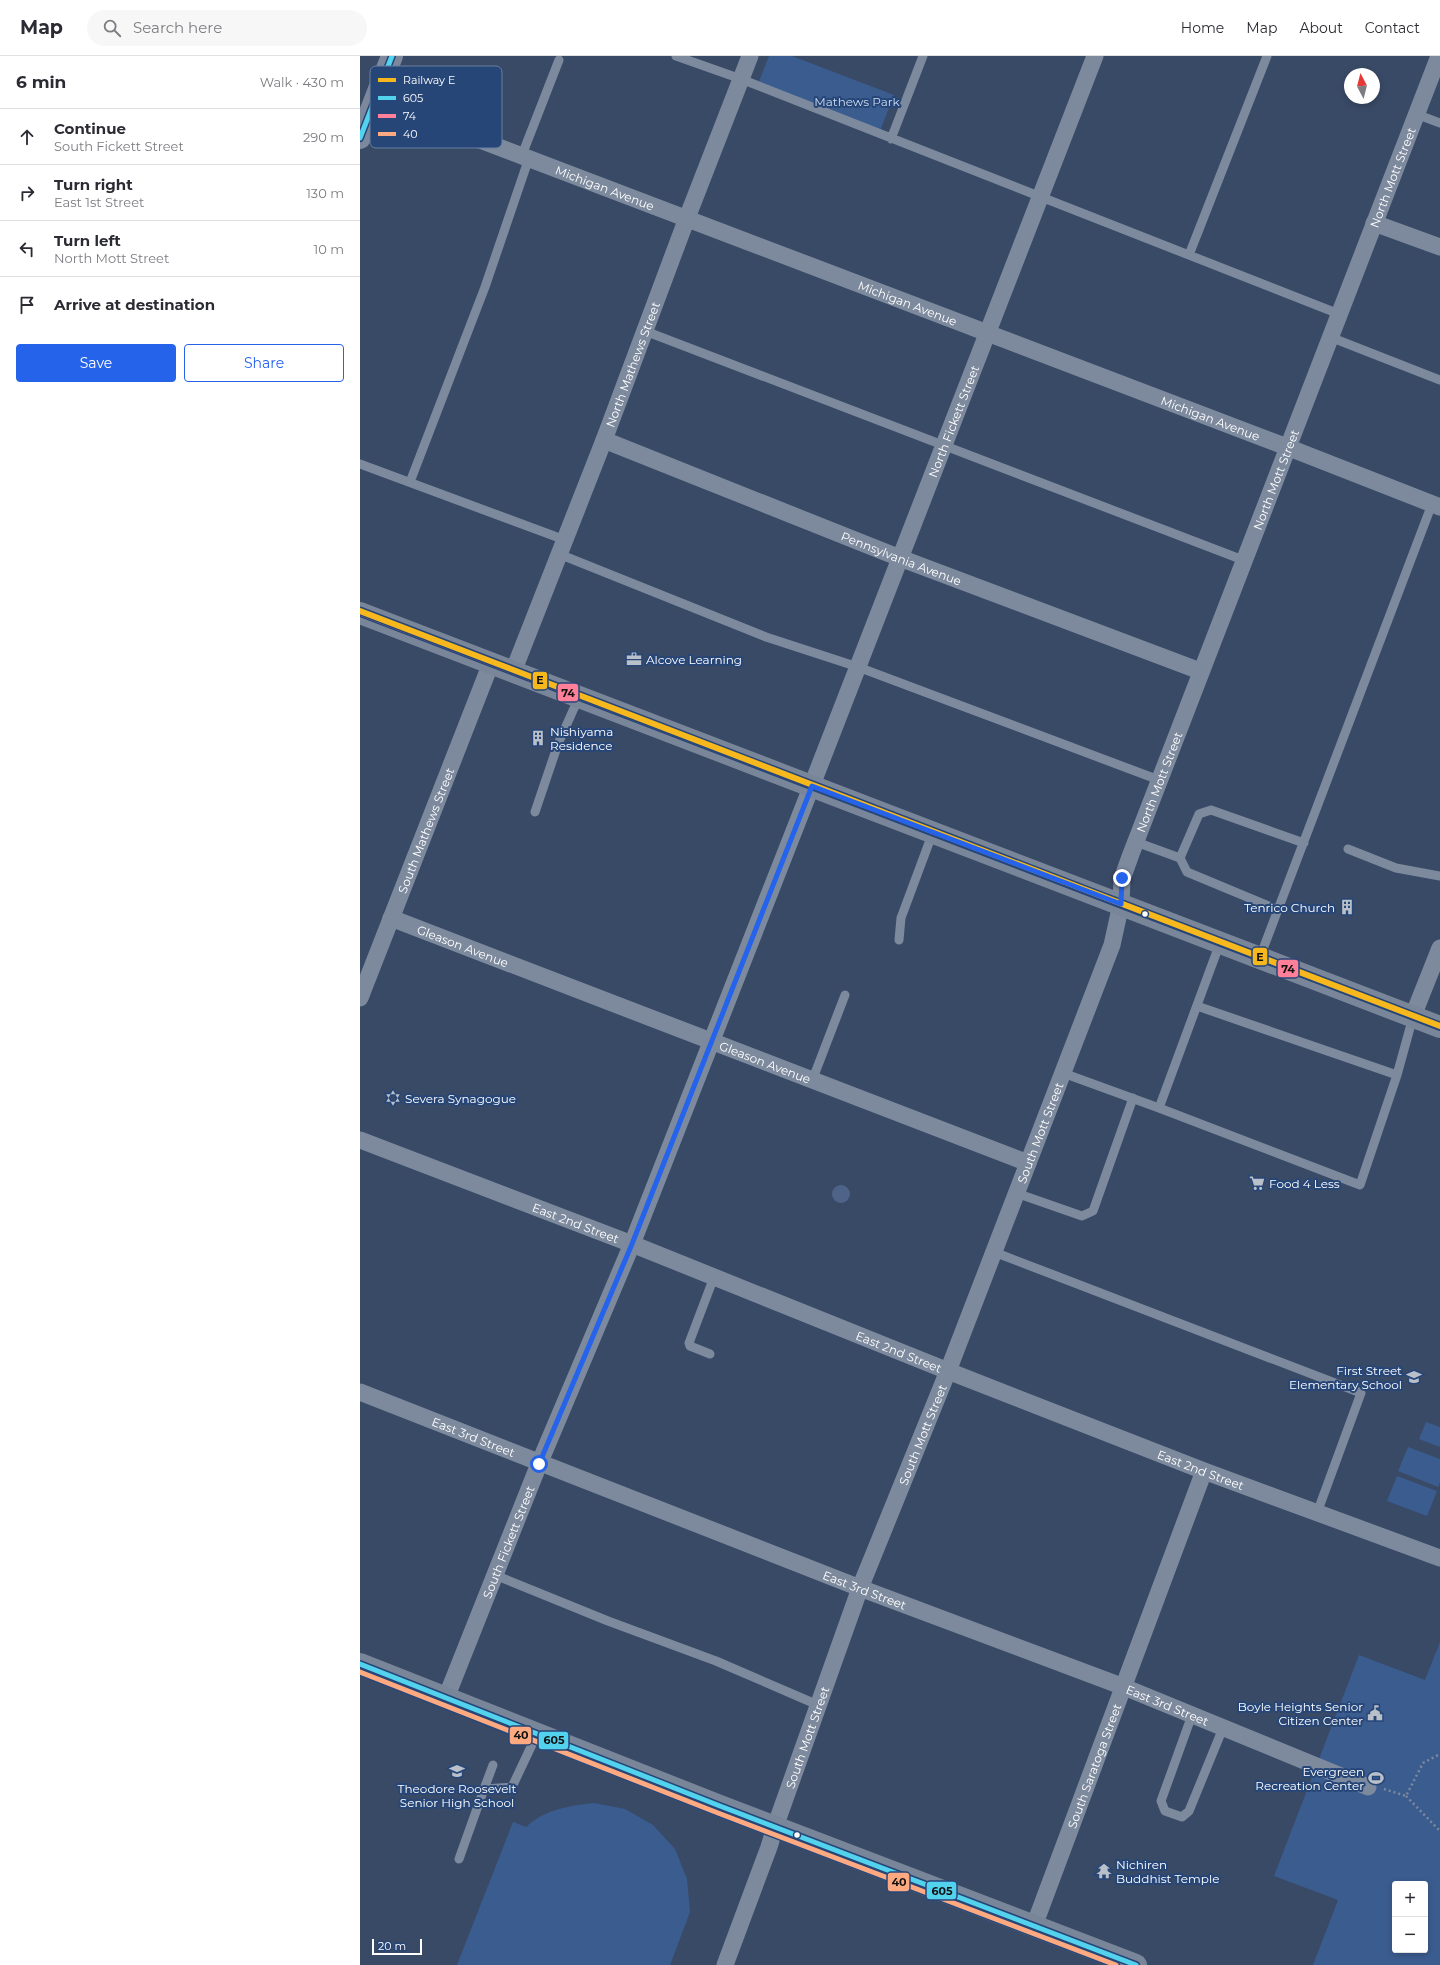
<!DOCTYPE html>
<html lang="en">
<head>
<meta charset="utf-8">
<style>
	body { margin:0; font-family:Montserrat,sans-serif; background:#f7f7f7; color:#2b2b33 }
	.controls { position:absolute; right:12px; bottom:12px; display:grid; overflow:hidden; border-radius:4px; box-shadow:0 2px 6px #0003 }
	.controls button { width:36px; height:36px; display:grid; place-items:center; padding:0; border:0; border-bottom:1px solid #e1e1e2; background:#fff; color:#2b2b33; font:20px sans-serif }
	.compass { position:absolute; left:984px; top:12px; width:36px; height:36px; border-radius:50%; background:#fff; box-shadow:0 2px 6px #0003; rotate:353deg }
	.scale { position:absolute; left:12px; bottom:10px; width:50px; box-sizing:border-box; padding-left:4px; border:2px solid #fff; border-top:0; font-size:11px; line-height:14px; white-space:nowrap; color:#fff; -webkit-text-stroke:3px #274678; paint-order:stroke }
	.stop { position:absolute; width:12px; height:12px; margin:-9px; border:3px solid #2563eb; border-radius:50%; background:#fff }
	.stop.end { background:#2563eb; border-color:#fff; box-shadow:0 1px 4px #0008 }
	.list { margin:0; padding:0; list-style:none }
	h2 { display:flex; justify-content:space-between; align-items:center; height:52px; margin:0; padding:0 16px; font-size:17px }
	h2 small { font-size:13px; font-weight:400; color:#7c7c81 }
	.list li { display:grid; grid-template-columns:26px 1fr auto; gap:12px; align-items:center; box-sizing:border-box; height:56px; padding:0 16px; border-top:1px solid #e1e1e2 }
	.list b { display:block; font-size:15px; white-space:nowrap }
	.list p { margin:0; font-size:13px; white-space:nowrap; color:#7c7c81 }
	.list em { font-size:13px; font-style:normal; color:#7c7c81 }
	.actions { display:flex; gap:8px; padding:12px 16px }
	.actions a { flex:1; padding:9px 0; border:1px solid #2563eb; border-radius:4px; text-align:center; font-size:14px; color:#2563eb }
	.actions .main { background:#2563eb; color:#fff }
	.icon { flex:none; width:22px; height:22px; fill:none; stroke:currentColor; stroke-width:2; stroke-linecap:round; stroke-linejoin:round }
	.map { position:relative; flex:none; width:1080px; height:1909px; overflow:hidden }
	header { display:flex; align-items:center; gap:24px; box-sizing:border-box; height:56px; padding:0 20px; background:#fff; border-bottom:1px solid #e1e1e2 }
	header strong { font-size:19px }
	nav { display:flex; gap:22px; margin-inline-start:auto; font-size:14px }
	.search { width:280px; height:36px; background:#f7f7f7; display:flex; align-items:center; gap:10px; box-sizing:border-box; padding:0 14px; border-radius:22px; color:#7c7c81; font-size:15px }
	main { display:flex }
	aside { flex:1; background:#fff }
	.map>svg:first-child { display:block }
</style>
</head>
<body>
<header>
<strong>Map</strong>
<div class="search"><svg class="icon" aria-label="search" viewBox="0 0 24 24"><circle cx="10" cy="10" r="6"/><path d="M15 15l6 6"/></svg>Search here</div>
<nav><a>Home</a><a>Map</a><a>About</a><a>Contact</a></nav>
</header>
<main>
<aside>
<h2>6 min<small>Walk · 430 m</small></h2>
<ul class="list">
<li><svg class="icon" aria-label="ahead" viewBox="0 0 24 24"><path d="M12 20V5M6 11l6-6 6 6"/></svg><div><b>Continue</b><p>South Fickett Street</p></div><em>290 m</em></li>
<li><svg class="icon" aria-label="right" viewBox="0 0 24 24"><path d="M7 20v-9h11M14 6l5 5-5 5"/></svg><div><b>Turn right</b><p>East 1st Street</p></div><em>130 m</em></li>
<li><svg class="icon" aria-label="left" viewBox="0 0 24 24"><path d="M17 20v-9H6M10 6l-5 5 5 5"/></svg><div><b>Turn left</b><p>North Mott Street</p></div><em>10 m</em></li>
<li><svg class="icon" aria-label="arrive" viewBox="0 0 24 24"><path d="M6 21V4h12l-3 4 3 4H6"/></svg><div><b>Arrive at destination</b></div></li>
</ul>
<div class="actions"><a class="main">Save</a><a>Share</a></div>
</aside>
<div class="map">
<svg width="1080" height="1909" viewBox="0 0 1080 1909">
	<rect width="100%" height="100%" fill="#394a66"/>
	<path fill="#3b5c8f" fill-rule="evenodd" d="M409 0H432L534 39 520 75 398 28Z
		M1066 1366 1080 1371V1391L1059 1383Z
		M1048 1391 1080 1403V1426L1078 1431 1038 1415Z
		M1037 1420 1077 1435 1067 1460 1027 1445Z
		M1080 1586V1909H953L978 1844 914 1820 999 1599 1065 1624ZM1035 1828H1065V1894H1035Z
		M234 1747 265 1753 293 1769 315 1793 327 1823 330 1856 310 1909H97L153 1766 166 1771C186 1753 208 1750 234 1747Z"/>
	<path fill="#4d6388" d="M472 1138a9 9 0 1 1 18 0a9 9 0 1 1-18 0Z"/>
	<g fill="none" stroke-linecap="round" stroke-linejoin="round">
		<path stroke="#7d8a9d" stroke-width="2.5" stroke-dasharray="2 3" stroke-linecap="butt" d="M1024 1733 1046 1740 1063 1707 1080 1698
			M1046 1740 1080 1775"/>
		<path stroke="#7d8a9d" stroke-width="9" d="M316 0 381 23 979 258
			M1056 58 1080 67
			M531 83 563 0
			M162 99 199 4
			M829 199 907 0
			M285 275 883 504
			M970 281 1080 324
			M0 408 205 484
			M50 426 125 231 169 102
			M199 498 406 581 498 611 799 724
			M175 756 198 688 219 641
			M776 786 820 802 839 758 851 754 944 787
			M988 793 1036 812 1080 820
			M820 802 827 816 918 854
			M539 884 541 862 573 776
			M860 887 799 1052 1000 1129 1037 1019 1053 961
			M900 901 1072 448
			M837 950 1037 1019
			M703 1017 799 1052
			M452 1025 485 939
			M656 1137 722 1160 733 1155 773 1042
			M634 1196 1001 1337 957 1457
			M350 1298 330 1290 329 1287 354 1221
			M135 1519 248 1565 356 1605 458 1649
			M832 1659 801 1745 805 1755 822 1761 829 1755 863 1672
			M124 1733 133 1709
			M99 1803 124 1733 152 1731 177 1678"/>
		<g stroke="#7d8a9d" stroke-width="17">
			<path id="s1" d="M15 44 927 391 1080 451"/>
			<path d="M1014 167 1080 191"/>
			<path id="s2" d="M244 384 540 502 840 615"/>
			<path id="s3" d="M153 616 244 384 327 162 390 0"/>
			<path id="s4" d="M31 862 668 1107"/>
			<path id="s5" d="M0 942 131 607"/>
			<path d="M1053 960 1080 892"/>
			<path id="s6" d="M0 1084 272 1188 588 1315 844 1415 1080 1502"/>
			<path id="s7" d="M0 1336 500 1532 764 1631 1008 1731"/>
			<path id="s8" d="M86 1642 179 1408 272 1188 452 729 735 0"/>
			<path id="s9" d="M674 1870 844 1415"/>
			<path id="s10" d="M365 1909 409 1791 415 1771 500 1532 588 1315 752 889 761 848 762 823 771 798 1079 0"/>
		</g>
		<path stroke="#798699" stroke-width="22" d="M0 557 1080 971
			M0 1608 360 1750 776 1909"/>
		<path stroke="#7c889c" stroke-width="22" d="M0 82 32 0"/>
		<g stroke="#274678" stroke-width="8">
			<path id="bus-1" d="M0 82 32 0
				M0 1608 360 1750 776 1909"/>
		</g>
		<g stroke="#274678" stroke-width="8">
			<path id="bus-2" d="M0 557 1080 971"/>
		</g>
		<g stroke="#274678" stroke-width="8">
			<path id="bus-3" d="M0 1616 358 1757 756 1909"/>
		</g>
		<use href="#bus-1" stroke="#53d2ee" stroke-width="5"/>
		<use href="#bus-2" stroke="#ff8098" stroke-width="5"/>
		<use href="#bus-3" stroke="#ffa980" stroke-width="5"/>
		<g stroke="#274678" stroke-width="9">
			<path id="rail-1" d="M0 555 1080 970"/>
		</g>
		<use href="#rail-1" stroke="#f7b81d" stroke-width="6"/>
	</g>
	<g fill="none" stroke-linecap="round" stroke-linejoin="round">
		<path stroke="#2563eb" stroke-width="5" d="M179 1408 272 1188 452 730 761 848 762 822"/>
	</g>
	<defs>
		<g id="office-bare" transform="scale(1.2)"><path d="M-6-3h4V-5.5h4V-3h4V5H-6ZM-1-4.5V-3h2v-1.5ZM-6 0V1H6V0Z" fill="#bac0c9" stroke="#274678" stroke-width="2.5" paint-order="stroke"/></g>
		<g id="building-bare" transform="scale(1.2)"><path d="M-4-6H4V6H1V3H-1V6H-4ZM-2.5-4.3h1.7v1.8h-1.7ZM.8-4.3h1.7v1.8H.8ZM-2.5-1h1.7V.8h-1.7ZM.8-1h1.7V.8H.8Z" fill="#bac0c9" stroke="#274678" stroke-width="2.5" paint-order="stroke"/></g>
		<g id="synagogue-bare" transform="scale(1.2)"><path d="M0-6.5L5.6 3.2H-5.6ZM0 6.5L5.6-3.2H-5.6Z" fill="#bac0c9" stroke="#274678" stroke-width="2.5" paint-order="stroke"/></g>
		<g id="supermarket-bare" transform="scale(1.2)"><path d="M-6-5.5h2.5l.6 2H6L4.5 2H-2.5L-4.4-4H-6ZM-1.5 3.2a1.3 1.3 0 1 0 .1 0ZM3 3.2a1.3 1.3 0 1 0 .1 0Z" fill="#bac0c9" stroke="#274678" stroke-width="2.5" paint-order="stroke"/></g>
		<g id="school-bare" transform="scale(1.2)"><path d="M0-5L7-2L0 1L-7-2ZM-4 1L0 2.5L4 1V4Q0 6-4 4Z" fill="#bac0c9" stroke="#274678" stroke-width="2.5" paint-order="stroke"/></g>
		<g id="civic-bare" transform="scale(1.2)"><path d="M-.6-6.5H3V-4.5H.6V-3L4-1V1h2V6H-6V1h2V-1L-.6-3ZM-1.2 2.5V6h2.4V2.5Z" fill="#bac0c9" stroke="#274678" stroke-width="2.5" paint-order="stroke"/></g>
		<g id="stadium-bare" transform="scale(1.2)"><path d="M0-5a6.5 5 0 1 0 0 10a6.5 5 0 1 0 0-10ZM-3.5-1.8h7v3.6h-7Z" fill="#bac0c9" stroke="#274678" stroke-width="2.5" paint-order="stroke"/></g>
		<g id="temple-bare" transform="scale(1.2)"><path d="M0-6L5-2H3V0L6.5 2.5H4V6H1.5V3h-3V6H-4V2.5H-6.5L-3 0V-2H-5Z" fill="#bac0c9" stroke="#274678" stroke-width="2.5" paint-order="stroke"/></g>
	</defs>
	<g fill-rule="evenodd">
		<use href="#office-bare" x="274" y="603"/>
		<use href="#building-bare" x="178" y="682"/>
		<use href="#building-bare" x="987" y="851"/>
		<use href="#synagogue-bare" x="33" y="1042"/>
		<use href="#supermarket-bare" x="897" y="1127"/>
		<use href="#school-bare" x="1054" y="1321"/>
		<use href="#civic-bare" x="1015" y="1657"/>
		<use href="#school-bare" x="97" y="1715"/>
		<use href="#stadium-bare" x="1016" y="1722"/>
		<use href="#temple-bare" x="744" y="1815"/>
	</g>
	<g fill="#fff" stroke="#274678" stroke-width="1.5">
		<circle cx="785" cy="858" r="3.5"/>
		<circle cx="437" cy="1779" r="3.5"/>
	</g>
	<g text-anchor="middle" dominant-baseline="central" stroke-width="4" stroke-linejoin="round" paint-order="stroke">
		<g font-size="12" fill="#cbdbf2" stroke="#274678">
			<text x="497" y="45">Mathews Park</text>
		</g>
		<g font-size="12" fill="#fff" stroke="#274678">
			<text stroke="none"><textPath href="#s10" startOffset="1910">North Mott Street</textPath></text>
			<text stroke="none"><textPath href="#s1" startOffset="246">Michigan Avenue</textPath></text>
			<text stroke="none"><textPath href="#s1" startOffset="570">Michigan Avenue</textPath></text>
			<text stroke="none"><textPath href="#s3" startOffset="330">North Mathews Street</textPath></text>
			<text stroke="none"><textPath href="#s1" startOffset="894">Michigan Avenue</textPath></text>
			<text stroke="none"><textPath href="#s8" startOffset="1374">North Fickett Street</textPath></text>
			<text stroke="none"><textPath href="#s10" startOffset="1586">North Mott Street</textPath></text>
			<text stroke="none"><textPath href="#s2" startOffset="320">Pennsylvania Avenue</textPath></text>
			<text stroke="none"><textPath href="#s10" startOffset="1262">North Mott Street</textPath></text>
			<text stroke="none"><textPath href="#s5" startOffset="180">South Mathews Street</textPath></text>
			<text stroke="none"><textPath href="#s4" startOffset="77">Gleason Avenue</textPath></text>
			<text stroke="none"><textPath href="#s4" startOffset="401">Gleason Avenue</textPath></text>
			<text stroke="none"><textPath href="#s10" startOffset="890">South Mott Street</textPath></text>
			<text stroke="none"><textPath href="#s6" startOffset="231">East 2nd Street</textPath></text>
			<text stroke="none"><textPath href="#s6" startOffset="579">East 2nd Street</textPath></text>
			<text stroke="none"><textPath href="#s10" startOffset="566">South Mott Street</textPath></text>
			<text stroke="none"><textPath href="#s7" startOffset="122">East 3rd Street</textPath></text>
			<text stroke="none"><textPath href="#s6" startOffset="903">East 2nd Street</textPath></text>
			<text stroke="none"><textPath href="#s8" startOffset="168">South Fickett Street</textPath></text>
			<text stroke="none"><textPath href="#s7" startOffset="542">East 3rd Street</textPath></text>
			<text stroke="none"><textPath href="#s7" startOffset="866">East 3rd Street</textPath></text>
			<text stroke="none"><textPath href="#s10" startOffset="242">South Mott Street</textPath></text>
			<text stroke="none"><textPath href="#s9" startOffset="171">South Saratoga Street</textPath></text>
		</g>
		<g font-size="12" fill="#fff" stroke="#274678" text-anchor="start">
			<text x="286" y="603">Alcove Learning</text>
			<text x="190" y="675">Nishiyama<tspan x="190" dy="14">Residence</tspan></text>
			<text x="975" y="851" text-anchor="end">Tenrico Church</text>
			<text x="45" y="1042">Severa Synagogue</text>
			<text x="909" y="1127">Food 4 Less</text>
			<text x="1042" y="1314" text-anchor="end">First Street<tspan x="1042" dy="14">Elementary School</tspan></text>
			<text x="1003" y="1650" text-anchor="end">Boyle Heights Senior<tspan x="1003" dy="14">Citizen Center</tspan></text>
			<text x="1004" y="1715" text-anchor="end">Evergreen<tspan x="1004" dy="14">Recreation Center</tspan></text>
			<text x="97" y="1732" text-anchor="middle">Theodore Roosevelt<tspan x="97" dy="14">Senior High School</tspan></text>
			<text x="756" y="1808">Nichiren<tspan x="756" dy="14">Buddhist Temple</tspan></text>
		</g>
	</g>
	<rect x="10" y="10" width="132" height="82" rx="6" fill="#274678" stroke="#687ea0" stroke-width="1"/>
	<rect x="18" y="22" width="18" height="4" fill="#f7b81d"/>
	<rect x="18" y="40" width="18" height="4" fill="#53d2ee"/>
	<rect x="18" y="58" width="18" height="4" fill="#ff8098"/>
	<rect x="18" y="76" width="18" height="4" fill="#ffa980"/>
	<g font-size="11" fill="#fff">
		<text x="43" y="28">Railway E</text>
		<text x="43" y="46">605</text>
		<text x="43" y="64">74</text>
		<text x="43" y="82">40</text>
	</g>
	<g stroke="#274678" stroke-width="1.5">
		<rect x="172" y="615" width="16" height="19" rx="4" fill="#f7b81d"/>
		<rect x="197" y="627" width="22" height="19" rx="4" fill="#ff8098"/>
		<rect x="892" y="891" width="16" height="19" rx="4" fill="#f7b81d"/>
		<rect x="917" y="903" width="22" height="19" rx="4" fill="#ff8098"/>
		<rect x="149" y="1670" width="23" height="19" rx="4" fill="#ffa980"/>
		<rect x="178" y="1675" width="31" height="19" rx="4" fill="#53d2ee"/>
		<rect x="527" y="1816" width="23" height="20" rx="4" fill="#ffa980"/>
		<rect x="566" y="1825" width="31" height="19" rx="4" fill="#53d2ee"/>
	</g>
	<g font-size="11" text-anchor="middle" font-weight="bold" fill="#111">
		<text x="180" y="628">E</text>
		<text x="208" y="641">74</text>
		<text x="900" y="905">E</text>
		<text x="928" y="917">74</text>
		<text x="161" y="1683">40</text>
		<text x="194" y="1688">605</text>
		<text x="539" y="1830">40</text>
		<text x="582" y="1839">605</text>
	</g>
</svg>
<div class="controls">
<button>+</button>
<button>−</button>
</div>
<svg class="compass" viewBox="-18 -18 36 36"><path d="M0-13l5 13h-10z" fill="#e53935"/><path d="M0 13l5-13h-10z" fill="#7c7c81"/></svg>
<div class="scale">20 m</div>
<div class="stop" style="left:179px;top:1408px"></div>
<div class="stop end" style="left:762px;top:822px"></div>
</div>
</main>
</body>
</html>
